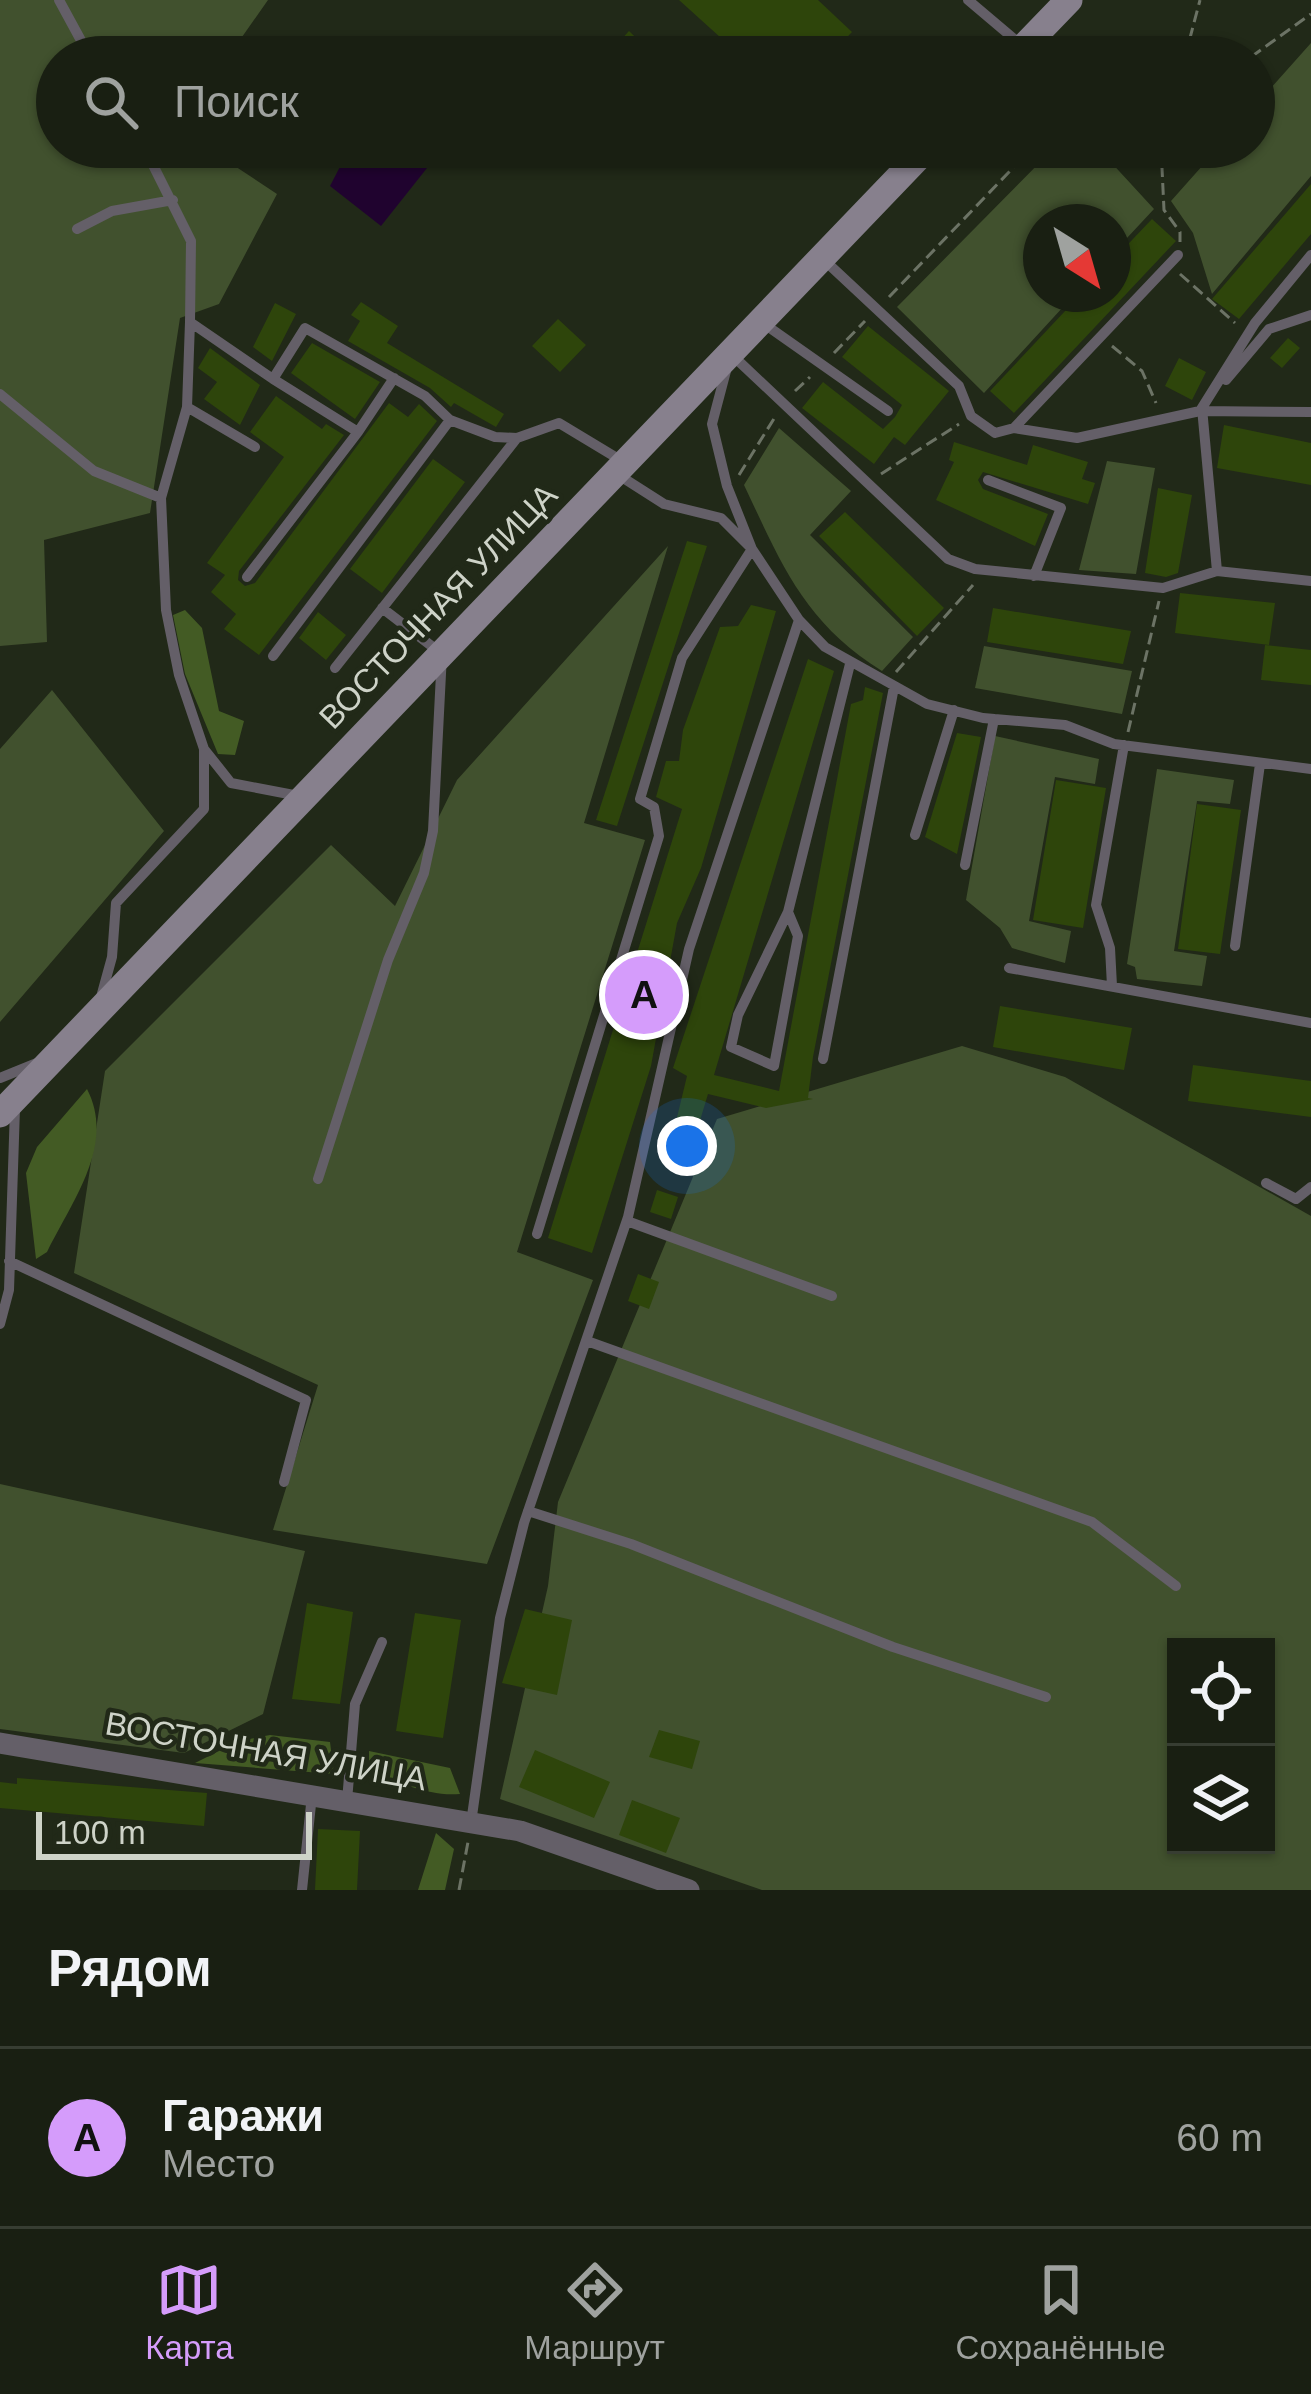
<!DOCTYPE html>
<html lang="ru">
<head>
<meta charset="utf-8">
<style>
	body { margin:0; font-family:Helvetica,sans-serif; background:#262c20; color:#f1f3f6 }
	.controls { position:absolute; right:36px; bottom:36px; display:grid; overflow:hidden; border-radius:0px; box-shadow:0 3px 9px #0004 }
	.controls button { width:108px; height:108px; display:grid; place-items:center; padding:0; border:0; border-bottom:3px solid #373d32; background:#191f12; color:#f1f3f6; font:60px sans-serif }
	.compass { position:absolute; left:1023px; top:204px; width:108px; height:108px; border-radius:50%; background:#191f12; box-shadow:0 3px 9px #0004; rotate:143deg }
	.scale { position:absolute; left:36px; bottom:30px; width:276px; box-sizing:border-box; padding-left:12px; border:6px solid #ced3c8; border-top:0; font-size:33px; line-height:42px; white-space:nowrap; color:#ced3c8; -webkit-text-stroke:9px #212918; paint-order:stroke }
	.you { position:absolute; left:687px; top:1146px; width:42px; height:42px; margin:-30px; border:9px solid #fff; border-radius:50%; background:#1a73e8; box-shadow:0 0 0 18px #1a73e833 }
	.badge { display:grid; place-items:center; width:78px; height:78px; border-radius:50%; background:#d59cfb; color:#111; font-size:39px; font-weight:700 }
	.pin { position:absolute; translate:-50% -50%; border:6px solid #fff; box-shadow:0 3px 12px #0006 }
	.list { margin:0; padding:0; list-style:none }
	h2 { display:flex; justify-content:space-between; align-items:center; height:156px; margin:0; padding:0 48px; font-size:51px }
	h2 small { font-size:39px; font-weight:400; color:#9fa29f }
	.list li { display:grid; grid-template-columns:78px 1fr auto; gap:36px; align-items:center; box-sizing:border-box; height:180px; padding:0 48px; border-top:3px solid #373d32 }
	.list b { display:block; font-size:45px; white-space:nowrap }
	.list p { margin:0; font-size:39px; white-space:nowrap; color:#9fa29f }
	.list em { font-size:39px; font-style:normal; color:#9fa29f }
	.icon { flex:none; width:66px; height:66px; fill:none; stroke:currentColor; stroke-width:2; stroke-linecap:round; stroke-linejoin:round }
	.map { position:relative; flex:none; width:1311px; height:1890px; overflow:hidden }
	.search { position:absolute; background:#191f12; box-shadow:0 3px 9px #0004; left:36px; right:36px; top:36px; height:132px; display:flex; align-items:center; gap:30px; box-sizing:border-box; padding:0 42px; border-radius:66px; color:#9fa29f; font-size:45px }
	.sheet { height:336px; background:#191f12 }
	nav { display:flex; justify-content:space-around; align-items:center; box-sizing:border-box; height:168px; border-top:3px solid #373d32; background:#191f12; font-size:33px; color:#9fa29f }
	nav a { display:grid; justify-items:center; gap:6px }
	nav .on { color:#d59cfb }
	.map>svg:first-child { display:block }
</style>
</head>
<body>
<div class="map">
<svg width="1311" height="1890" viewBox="0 0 1311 1890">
	<rect width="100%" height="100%" fill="#212918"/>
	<path fill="#41512e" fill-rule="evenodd" d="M0 0H268L228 57H57V147H206L277 194 219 304 180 318 150 513 44 540 47 642 0 646Z
		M1311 43V176L1212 294 1193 233 1171 201 1219 147H1254V107Z
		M1055 147H1097L1154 209 1113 253V222H1041V294H1075L984 393 897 307Z
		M779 428 851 491 810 535 913 637 882 671C804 622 782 565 744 485Z
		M1107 461 1155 468 1136 574 1079 570Z
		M668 546 584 823 645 840 517 1252 593 1280 487 1564 273 1530 318 1385 74 1273 105 1071 331 845 395 906 457 780Z
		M984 646 1132 671 1122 714 975 688Z
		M52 690 164 831 0 1022V749Z
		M995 736 1099 759 1095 784 1055 777 1029 921 1071 931 1065 963 1012 948 1000 928 966 900Z
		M1157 769 1234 780 1230 804 1197 801 1174 951 1207 956 1202 986 1137 979 1135 967 1127 964Z
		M962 1046 1065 1077 1311 1216V1890H762L500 1799 548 1586 558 1502 717 1119ZM1176 1647H1266V1845H1176Z
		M0 1484 305 1551 263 1714 184 1753 0 1729Z"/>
	<path fill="#435b24" d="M185 610 202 628 219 711 244 721 235 755 218 754 185 674 173 615Z
		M87 1089C116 1145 72 1201 47 1252L36 1259 26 1173 37 1147Z
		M270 1735 330 1742 334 1774 195 1763 239 1741Z
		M369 1751 450 1768 460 1794C427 1797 402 1780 369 1778Z
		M436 1833 454 1849 445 1890H418Z"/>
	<path fill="#20032f" d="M358 147H413L431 163 381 226 330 186 343 161Z"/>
	<path fill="#2e450b" d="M679 0H818L852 32 828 57H704L721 38Z
		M629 31 656 57H605Z
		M1311 184V234L1239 319 1212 299Z
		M1152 219 1176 241 1014 413 990 391 1081 294H1113V260Z
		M361 302 398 326 387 343 504 414 496 427 454 403 451 407 430 388 348 341 360 321 351 315Z
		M275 303 296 314 272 361 253 347Z
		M558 319 586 345 560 372 532 346Z
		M868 326 949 391 905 445 894 437 874 464 802 408 823 382 883 429 895 417 902 405 842 357Z
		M1288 338 1300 348 1282 368 1270 358Z
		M312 343 380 382 355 419 291 373Z
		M210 348 260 385 240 425 204 399 217 382 198 368Z
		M1179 358 1206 372 1192 400 1165 386Z
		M276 396 322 429 326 424 344 435 239 571 238 580 245 586 255 583 389 403 408 417 419 404 437 421 259 655 224 629 236 614 211 592 225 575 207 563 284 457 250 432Z
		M1224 425 1311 443V485L1217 468Z
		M954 442 1027 465 1033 445 1088 462 1082 479 1095 483 1088 504 983 472 978 480 983 489 1048 514 1035 546 936 500 954 462 949 460Z
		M433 459 465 482 382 593 350 569Z
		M1158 488 1192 495 1178 573 1166 577 1145 573Z
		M845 512 944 608 917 636 819 536Z
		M687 541 707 546 617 826 596 820Z
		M1180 593 1275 603 1269 645 1175 633Z
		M751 605 776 611 701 868 677 923 651 1066 592 1253 548 1238 682 809 656 797 666 761H679L683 730 720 627 738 626Z
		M993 608 1131 631 1123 664 987 642Z
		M318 612 346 635 326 660 299 638Z
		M1265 645 1311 650V685L1261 680Z
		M808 659 834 671 714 1075 779 1091 851 704 863 700 865 687 883 693 813 1057 808 1098 813 1099 766 1108 708 1094 695 1137 673 1134 687 1076 673 1068Z
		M957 733 981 737 957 854 925 837Z
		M1056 780 1106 788 1083 928 1033 920Z
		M1197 804 1241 810 1220 954 1178 949Z
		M1000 1006 1132 1028 1124 1070 993 1047Z
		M1193 1065 1311 1081V1117L1188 1101Z
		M657 1190 678 1197 671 1219 650 1212Z
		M638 1274 659 1282 649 1309 628 1301Z
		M307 1603 353 1612 340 1704 292 1699Z
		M525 1609 572 1620 557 1695 502 1683Z
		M415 1613 461 1620 443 1738 396 1731Z
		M659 1730 700 1741 692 1769 649 1757Z
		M535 1750 610 1782 594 1818 519 1787Z
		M17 1778 207 1793 204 1826 0 1808V1782L17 1784Z
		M632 1800 680 1818 666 1853 619 1835Z
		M318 1829 360 1831 357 1890H315Z"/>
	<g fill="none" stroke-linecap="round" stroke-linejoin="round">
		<path stroke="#6c7365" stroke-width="3" stroke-dasharray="12 6" stroke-linecap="butt" d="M1185 57 1200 0
			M1251 57 1311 14
			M1161 147 1164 210 1180 232V242
			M1180 274 1235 323
			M889 297 1033 147
			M1112 346 1142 371 1156 403
			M834 353 865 321
			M795 391 810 377
			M881 474 959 424
			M739 475 775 417
			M896 672 973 585
			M1128 732 1159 601
			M459 1890 468 1842"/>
		<path stroke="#645f68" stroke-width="10" d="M59 0 90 57
			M968 0 1020 44
			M144 147 191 241 190 322
			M77 229 112 211 173 200
			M822 258 959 386 971 416 995 433 1014 428 1077 438 1200 411 1255 323 1311 255
			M763 323 888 411
			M730 353 948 559 975 569 1163 588 1217 571 1311 581
			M726 371 712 424 727 486 752 549 799 620 825 647 927 704 983 718 1065 725 1114 744 1311 769
			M1226 380 1269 329 1311 315
			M0 394 94 471 161 498
			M187 407 161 498 166 610 179 675 204 749 231 783 299 796
			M1202 408 1217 571
			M1200 411 1311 412
			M1014 428 1178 255
			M358 432 394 378
			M255 447 187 407 190 322 273 379
			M988 480 1061 508 1034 576
			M247 577 358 432 273 379 305 328 425 396 450 420
			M273 656 450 420 495 437 517 438
			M335 668 517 438 559 423 622 461
			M915 835 954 710
			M965 865 994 719
			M788 912 798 936 774 1066 731 1047 738 1015 788 912 850 664
			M1235 946 1260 764
			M1009 968 1311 1023
			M1112 986 1110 948 1096 905 1124 745
			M101 997 112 957 116 903 204 809V749
			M823 1059 894 687
			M0 1078 37 1063
			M318 1179 388 960 424 873 433 831 442 654 382 608
			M1266 1183 1296 1199 1311 1187
			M627 1221 832 1296
			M537 1234 659 836 654 807 640 799 682 658 752 549 721 518 664 504 617 474
			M9 1261 306 1400 284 1482
			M0 1324 9 1290 15 1108
			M587 1341 1092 1522 1176 1586
			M528 1511 631 1544 893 1647 1046 1697
			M347 1801 355 1704 382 1642
			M471 1823 500 1618 524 1523 628 1217 689 949 799 620
			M302 1890 312 1795"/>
		<path stroke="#645f68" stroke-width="21" d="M0 1743 520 1831 689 1890"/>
		<path stroke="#87808d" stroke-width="27" d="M1014 57 1069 0
			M0 1114 928 147"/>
	</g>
	<g text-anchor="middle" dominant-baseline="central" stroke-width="9" stroke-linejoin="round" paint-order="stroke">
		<g font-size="33" fill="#ced3c8" stroke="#212918">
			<text transform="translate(438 606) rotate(-46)">ВОСТОЧНАЯ УЛИЦА</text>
			<text transform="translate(266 1751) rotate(10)">ВОСТОЧНАЯ УЛИЦА</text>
		</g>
	</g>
</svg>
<div class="controls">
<button><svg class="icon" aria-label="locate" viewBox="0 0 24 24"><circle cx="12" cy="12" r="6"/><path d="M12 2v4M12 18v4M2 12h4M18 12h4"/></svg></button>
<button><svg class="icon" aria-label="layers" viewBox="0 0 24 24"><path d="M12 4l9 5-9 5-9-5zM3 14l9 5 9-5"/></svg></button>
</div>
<svg class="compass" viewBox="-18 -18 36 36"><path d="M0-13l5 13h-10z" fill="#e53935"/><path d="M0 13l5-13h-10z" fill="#9fa29f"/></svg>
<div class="scale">100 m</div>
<div class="you"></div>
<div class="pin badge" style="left:644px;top:995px">A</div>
<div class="search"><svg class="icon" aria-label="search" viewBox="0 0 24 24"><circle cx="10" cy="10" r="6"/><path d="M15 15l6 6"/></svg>Поиск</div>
</div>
<section class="sheet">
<h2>Рядом<small></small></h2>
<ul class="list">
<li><span class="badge">A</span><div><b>Гаражи</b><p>Место</p></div><em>60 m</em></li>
</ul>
</section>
<nav>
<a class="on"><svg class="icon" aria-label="map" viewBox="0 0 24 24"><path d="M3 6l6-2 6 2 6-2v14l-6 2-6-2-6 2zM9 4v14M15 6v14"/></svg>Карта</a>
<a><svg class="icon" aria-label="directions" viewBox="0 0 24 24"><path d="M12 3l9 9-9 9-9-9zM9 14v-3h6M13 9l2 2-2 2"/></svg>Маршрут</a>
<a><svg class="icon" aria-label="saved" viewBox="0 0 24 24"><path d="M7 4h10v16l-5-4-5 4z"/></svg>Сохранённые</a>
</nav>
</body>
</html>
